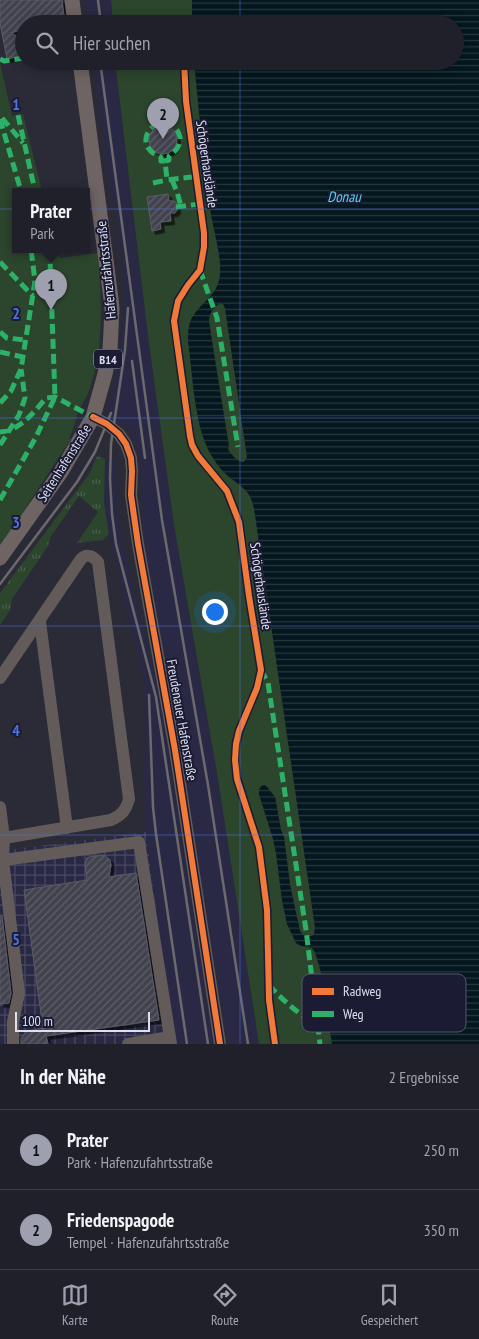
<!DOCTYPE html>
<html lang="de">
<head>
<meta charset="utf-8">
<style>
	body { margin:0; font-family:"PT Sans Narrow",sans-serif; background:#2d2d36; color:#f1f3f6 }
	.scale { position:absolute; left:15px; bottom:12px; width:135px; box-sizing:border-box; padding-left:5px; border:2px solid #dddfef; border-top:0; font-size:14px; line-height:18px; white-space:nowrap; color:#dddfef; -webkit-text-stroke:4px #1b1b33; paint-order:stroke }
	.you { position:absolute; left:214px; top:611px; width:18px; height:18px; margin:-12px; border:4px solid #fff; border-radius:50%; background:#1a73e8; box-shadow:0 0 0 8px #1a73e833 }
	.badge { display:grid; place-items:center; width:32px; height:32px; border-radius:50%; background:#9fa0af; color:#111; font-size:16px; font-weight:700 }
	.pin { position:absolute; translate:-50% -41px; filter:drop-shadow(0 1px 2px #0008) }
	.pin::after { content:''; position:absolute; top:26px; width:18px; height:15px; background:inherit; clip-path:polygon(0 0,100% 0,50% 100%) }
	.popup { position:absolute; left:12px; top:188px; width:78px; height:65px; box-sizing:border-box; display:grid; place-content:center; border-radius:0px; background:#20202a; filter:drop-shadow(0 1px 4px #0005); font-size:16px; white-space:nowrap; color:#a2a3a8 }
	.popup b { font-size:19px; color:#f1f3f6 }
	.popup::after { content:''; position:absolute; left:50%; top:100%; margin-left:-10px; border:10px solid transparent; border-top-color:#20202a }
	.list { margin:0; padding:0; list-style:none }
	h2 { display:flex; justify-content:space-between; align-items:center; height:65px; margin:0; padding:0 20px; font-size:21px }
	h2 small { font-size:16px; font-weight:400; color:#a2a3a8 }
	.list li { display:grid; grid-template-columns:32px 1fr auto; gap:15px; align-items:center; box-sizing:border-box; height:80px; padding:0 20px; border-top:1px solid #3d3e47 }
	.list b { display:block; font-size:19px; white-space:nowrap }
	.list p { margin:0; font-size:16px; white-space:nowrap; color:#a2a3a8 }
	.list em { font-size:16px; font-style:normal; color:#a2a3a8 }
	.icon { flex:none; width:28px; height:28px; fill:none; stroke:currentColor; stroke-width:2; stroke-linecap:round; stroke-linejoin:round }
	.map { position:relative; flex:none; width:479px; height:1044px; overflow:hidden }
	.search { position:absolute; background:#20202a; box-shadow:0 2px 12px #0003; left:15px; right:15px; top:15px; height:55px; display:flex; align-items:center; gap:12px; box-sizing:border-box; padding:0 18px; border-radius:28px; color:#a2a3a8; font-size:19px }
	.sheet { height:225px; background:#20202a }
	nav { display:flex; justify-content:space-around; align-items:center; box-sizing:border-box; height:70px; border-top:1px solid #3d3e47; background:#20202a; font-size:14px; color:#a2a3a8 }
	nav a { display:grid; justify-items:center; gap:2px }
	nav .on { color:#9fa0af }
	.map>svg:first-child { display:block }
</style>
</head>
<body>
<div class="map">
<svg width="479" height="1044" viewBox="0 0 479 1044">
	<defs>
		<pattern id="industrial-grid" width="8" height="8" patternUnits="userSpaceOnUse" patternTransform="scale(1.25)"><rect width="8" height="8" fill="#292946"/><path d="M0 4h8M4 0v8" fill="none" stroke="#484861"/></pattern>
		<pattern id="grass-tufts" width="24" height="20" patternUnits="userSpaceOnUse" patternTransform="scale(1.25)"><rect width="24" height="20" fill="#2c452d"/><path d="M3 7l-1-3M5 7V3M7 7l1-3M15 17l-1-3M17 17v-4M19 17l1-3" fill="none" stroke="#4a5f4c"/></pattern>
		<pattern id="water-rules" width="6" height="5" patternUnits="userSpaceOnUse" patternTransform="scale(1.25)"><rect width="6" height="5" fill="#04171e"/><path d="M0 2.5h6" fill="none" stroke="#28383f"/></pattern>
		<pattern id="building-hatch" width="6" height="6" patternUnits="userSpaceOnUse" patternTransform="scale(1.25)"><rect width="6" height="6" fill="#43434f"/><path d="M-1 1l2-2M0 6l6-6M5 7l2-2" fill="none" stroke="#5e5e69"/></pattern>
		<filter id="shadow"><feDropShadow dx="3.5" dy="3.5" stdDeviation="0" flood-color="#0009"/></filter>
	</defs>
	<rect width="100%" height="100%" fill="#2b2b38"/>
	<path fill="url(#industrial-grid)" d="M146 832 174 1044H0V851Z"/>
	<path fill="#292946" d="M86 0H111L113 24H89Z
		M94 61H115L148 336 174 525 218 779 259 1044H228L189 799 166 669 143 530 140 457 136 441 127 428 108 410 119 361 123 314V273L115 204 112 203Z
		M105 459H115L118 517 133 589 153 669 161 703 214 1044H174L146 832 144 767 146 741 144 680 109 534 104 504Z"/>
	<path fill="url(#grass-tufts)" d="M97 456 105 459 104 504 109 534 103 540 77 543 98 512 79 496 51 536 48 546 12 599 10 610 0 625V593L90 473Z"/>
	<path fill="#2c452d" d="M111 0H192V24H113Z
		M115 61H194C199 112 203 163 211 214 214 232 221 257 220 274 219 293 204 301 194 316 189 323 188 332 188 341L200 428 212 457 227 475 246 490 251 497 254 508 315 927 314 935 308 937 303 935 300 931 290 885 284 837 281 830 275 797 267 786 259 794 273 839 276 853 282 900 287 924 296 943 301 946 312 948 315 952 322 976 332 1044H259L218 779 174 525 148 336Z
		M0 63 12 116 23 114 42 191H16V249H57L60 258 98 253C101 298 105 344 90 388 87 397 82 404 78 412 75 421 74 430 69 438L71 439 0 547Z
		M220 303 223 304 225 308 247 457 244 462C236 462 233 455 228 450L209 322C209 313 213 308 220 303Z"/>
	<path fill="url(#water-rules)" fill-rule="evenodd" d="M192 0H479V1044H332L322 976 315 952 312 948 301 946 296 943 287 924 282 900 276 853 273 839 259 794C259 789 260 785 265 785L275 797 281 830 284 837 290 885 300 931 303 935 308 937 314 935 315 927 254 508C252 502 251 496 246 491 241 485 234 481 228 476 222 471 217 465 213 458 194 430 193 376 188 341 188 335 188 329 190 322 198 303 218 297 220 275 222 256 214 233 211 214 204 163 199 112 194 61H455V24H192ZM220 303 223 304 225 308 247 457 244 462C236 462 233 455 228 450L229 446 209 322C209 313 213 308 220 303Z"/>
	<path fill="url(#building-hatch)" stroke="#5b5b67" filter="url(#shadow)" d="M0 0H62L65 24H24V29L11 33 24 40V55L7 59 0 23Z
		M149 140a14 14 0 1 1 28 0a14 14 0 1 1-28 0Z
		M168 194 169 201H174V202H176L177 211H175V213H170L171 221 160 222 161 229 152 231 147 197Z
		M104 855 110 860 111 865 109 877 136 873 159 1020 46 1036 48 1044H21V1039L24 1034 28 1031 43 1028 24 890 87 880 85 864 87 858 89 857Z
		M0 916H2L11 993 9 1003 0 1004Z"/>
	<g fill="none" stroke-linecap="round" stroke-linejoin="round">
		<path stroke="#625b59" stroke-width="12" d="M93 417 107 424 119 434 126 444 131 458 132 471 131 495 138 544 175 750 220 1044
			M40 622 67 828
			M0 678 81 559C87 553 93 556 98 562L129 799C126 810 122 815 111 820L4 838
			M0 807 4 838 3 860 19 993 13 1022V1044
			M3 860 139 842 171 1044
			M128 1044 170 1037"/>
		<path stroke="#6d6463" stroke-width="15" d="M72 0 75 24
			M0 558 61 472 93 417 105 374 110 350 112 309 111 299 80 61"/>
		<path stroke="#6c696d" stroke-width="2.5" d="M98 0 101 24
			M100 61 162 520 208 785 248 1044
			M128 308 125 350 111 444 110 479 112 514 116 544 156 697 208 1044
			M132 361 145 458
			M0 584 77 482 95 452 111 413
			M149 695 153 807 156 834 187 1044"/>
		<path stroke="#2db169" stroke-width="5" stroke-dasharray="10 5" stroke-linecap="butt" d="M0 59 4 61 24 58
			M18 115 35 191
			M2 118 23 143
			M0 119 21 191
			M165 161H161V157C129 146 155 110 174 127 177 129 179 133 180 137 181 146 175 152 169 156V160L165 161 167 180 200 176
			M172 180 177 192 181 206
			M153 183 167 180
			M176 207 200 204
			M0 262 33 296
			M200 270 217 318 238 447
			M0 332 7 338 25 340
			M0 352 23 357
			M0 403 11 391 21 369 35 281 31 249
			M0 432C20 431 34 412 46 398L55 397 93 417
			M0 445 19 415 25 398 21 369
			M0 500 36 437 55 397 50 260 48 249
			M261 670 268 683 306 930 320 1044
			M269 985C283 1001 299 1014 317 1025"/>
		<g stroke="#1b1b33" stroke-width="9">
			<path id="cycleway" d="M184 61 186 101 204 233V247L200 270 188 285 178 301 174 321 190 436 192 445 198 456 227 491 239 522 249 596 261 670 257 688 239 731 236 744 235 760 237 779 259 847 267 910 269 1000 275 1044
				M93 417 107 424 119 434 126 444 131 458 132 471 131 495 138 544 175 750 220 1044"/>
		</g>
		<use href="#cycleway" stroke="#f17a3a" stroke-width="6"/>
	</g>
	<path fill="none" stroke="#4d72de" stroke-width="1" stroke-opacity="0.55" d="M240 0V24M240 61V1044M0 209H479M0 418H479M0 626H479M0 835H479"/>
	<g text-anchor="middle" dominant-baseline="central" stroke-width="4" stroke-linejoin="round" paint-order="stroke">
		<rect fill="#1b1b33" stroke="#a3a4b7" stroke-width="1" x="94" y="349.5" width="28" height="19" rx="4"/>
		<g font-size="12" font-weight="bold" fill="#dddfef">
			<text x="108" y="359">B14</text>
		</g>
		<g font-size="14" fill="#dddfef" stroke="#1b1b33">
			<text transform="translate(207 164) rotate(82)">Schögerhauslände</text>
			<text transform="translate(106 270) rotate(-96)">Hafenzufahrtsstraße</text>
			<text transform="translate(64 463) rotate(-58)">Seitenhafenstraße</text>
			<text transform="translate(261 586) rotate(82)">Schögerhauslände</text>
			<text transform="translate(182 720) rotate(80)">Freudenauer Hafenstraße</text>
		</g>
		<g font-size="15" font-style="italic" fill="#56d1ed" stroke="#1b1b33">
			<text x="344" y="196">Donau</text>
		</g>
	</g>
	<rect x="302" y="974" width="164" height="58" rx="8" fill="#1b1b33" stroke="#55566b" stroke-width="1"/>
	<rect x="312" y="988" width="22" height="7" fill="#f17a3a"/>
	<rect x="312" y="1011" width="22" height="6" fill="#2db169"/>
	<g font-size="14" fill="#dddfef">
		<text x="343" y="996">Radweg</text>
		<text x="343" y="1019">Weg</text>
	</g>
	<g font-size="16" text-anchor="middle" font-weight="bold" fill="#4d72de" stroke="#1b1b33" stroke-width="4" stroke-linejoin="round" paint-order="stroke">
		<text x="16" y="110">1</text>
		<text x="16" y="319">2</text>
		<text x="16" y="528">3</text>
		<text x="16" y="736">4</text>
		<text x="16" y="945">5</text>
	</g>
</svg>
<div class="scale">100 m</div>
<div class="you"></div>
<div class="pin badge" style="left:51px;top:310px">1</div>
<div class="popup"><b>Prater</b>Park</div>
<div class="pin badge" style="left:163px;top:139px">2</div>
<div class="search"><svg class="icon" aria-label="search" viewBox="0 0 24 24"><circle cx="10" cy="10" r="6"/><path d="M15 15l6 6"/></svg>Hier suchen</div>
</div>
<section class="sheet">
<h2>In der Nähe<small>2 Ergebnisse</small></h2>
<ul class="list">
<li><span class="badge">1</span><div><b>Prater</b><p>Park · Hafenzufahrtsstraße</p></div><em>250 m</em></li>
<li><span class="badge">2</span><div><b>Friedenspagode</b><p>Tempel · Hafenzufahrtsstraße</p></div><em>350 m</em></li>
</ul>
</section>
<nav>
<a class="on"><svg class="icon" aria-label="map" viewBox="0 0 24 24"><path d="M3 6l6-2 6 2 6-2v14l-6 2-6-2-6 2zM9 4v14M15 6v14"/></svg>Karte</a>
<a><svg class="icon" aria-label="directions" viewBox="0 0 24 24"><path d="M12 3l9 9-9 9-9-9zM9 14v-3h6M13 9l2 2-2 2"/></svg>Route</a>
<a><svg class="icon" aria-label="saved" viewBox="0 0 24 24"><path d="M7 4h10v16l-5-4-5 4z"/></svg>Gespeichert</a>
</nav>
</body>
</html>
